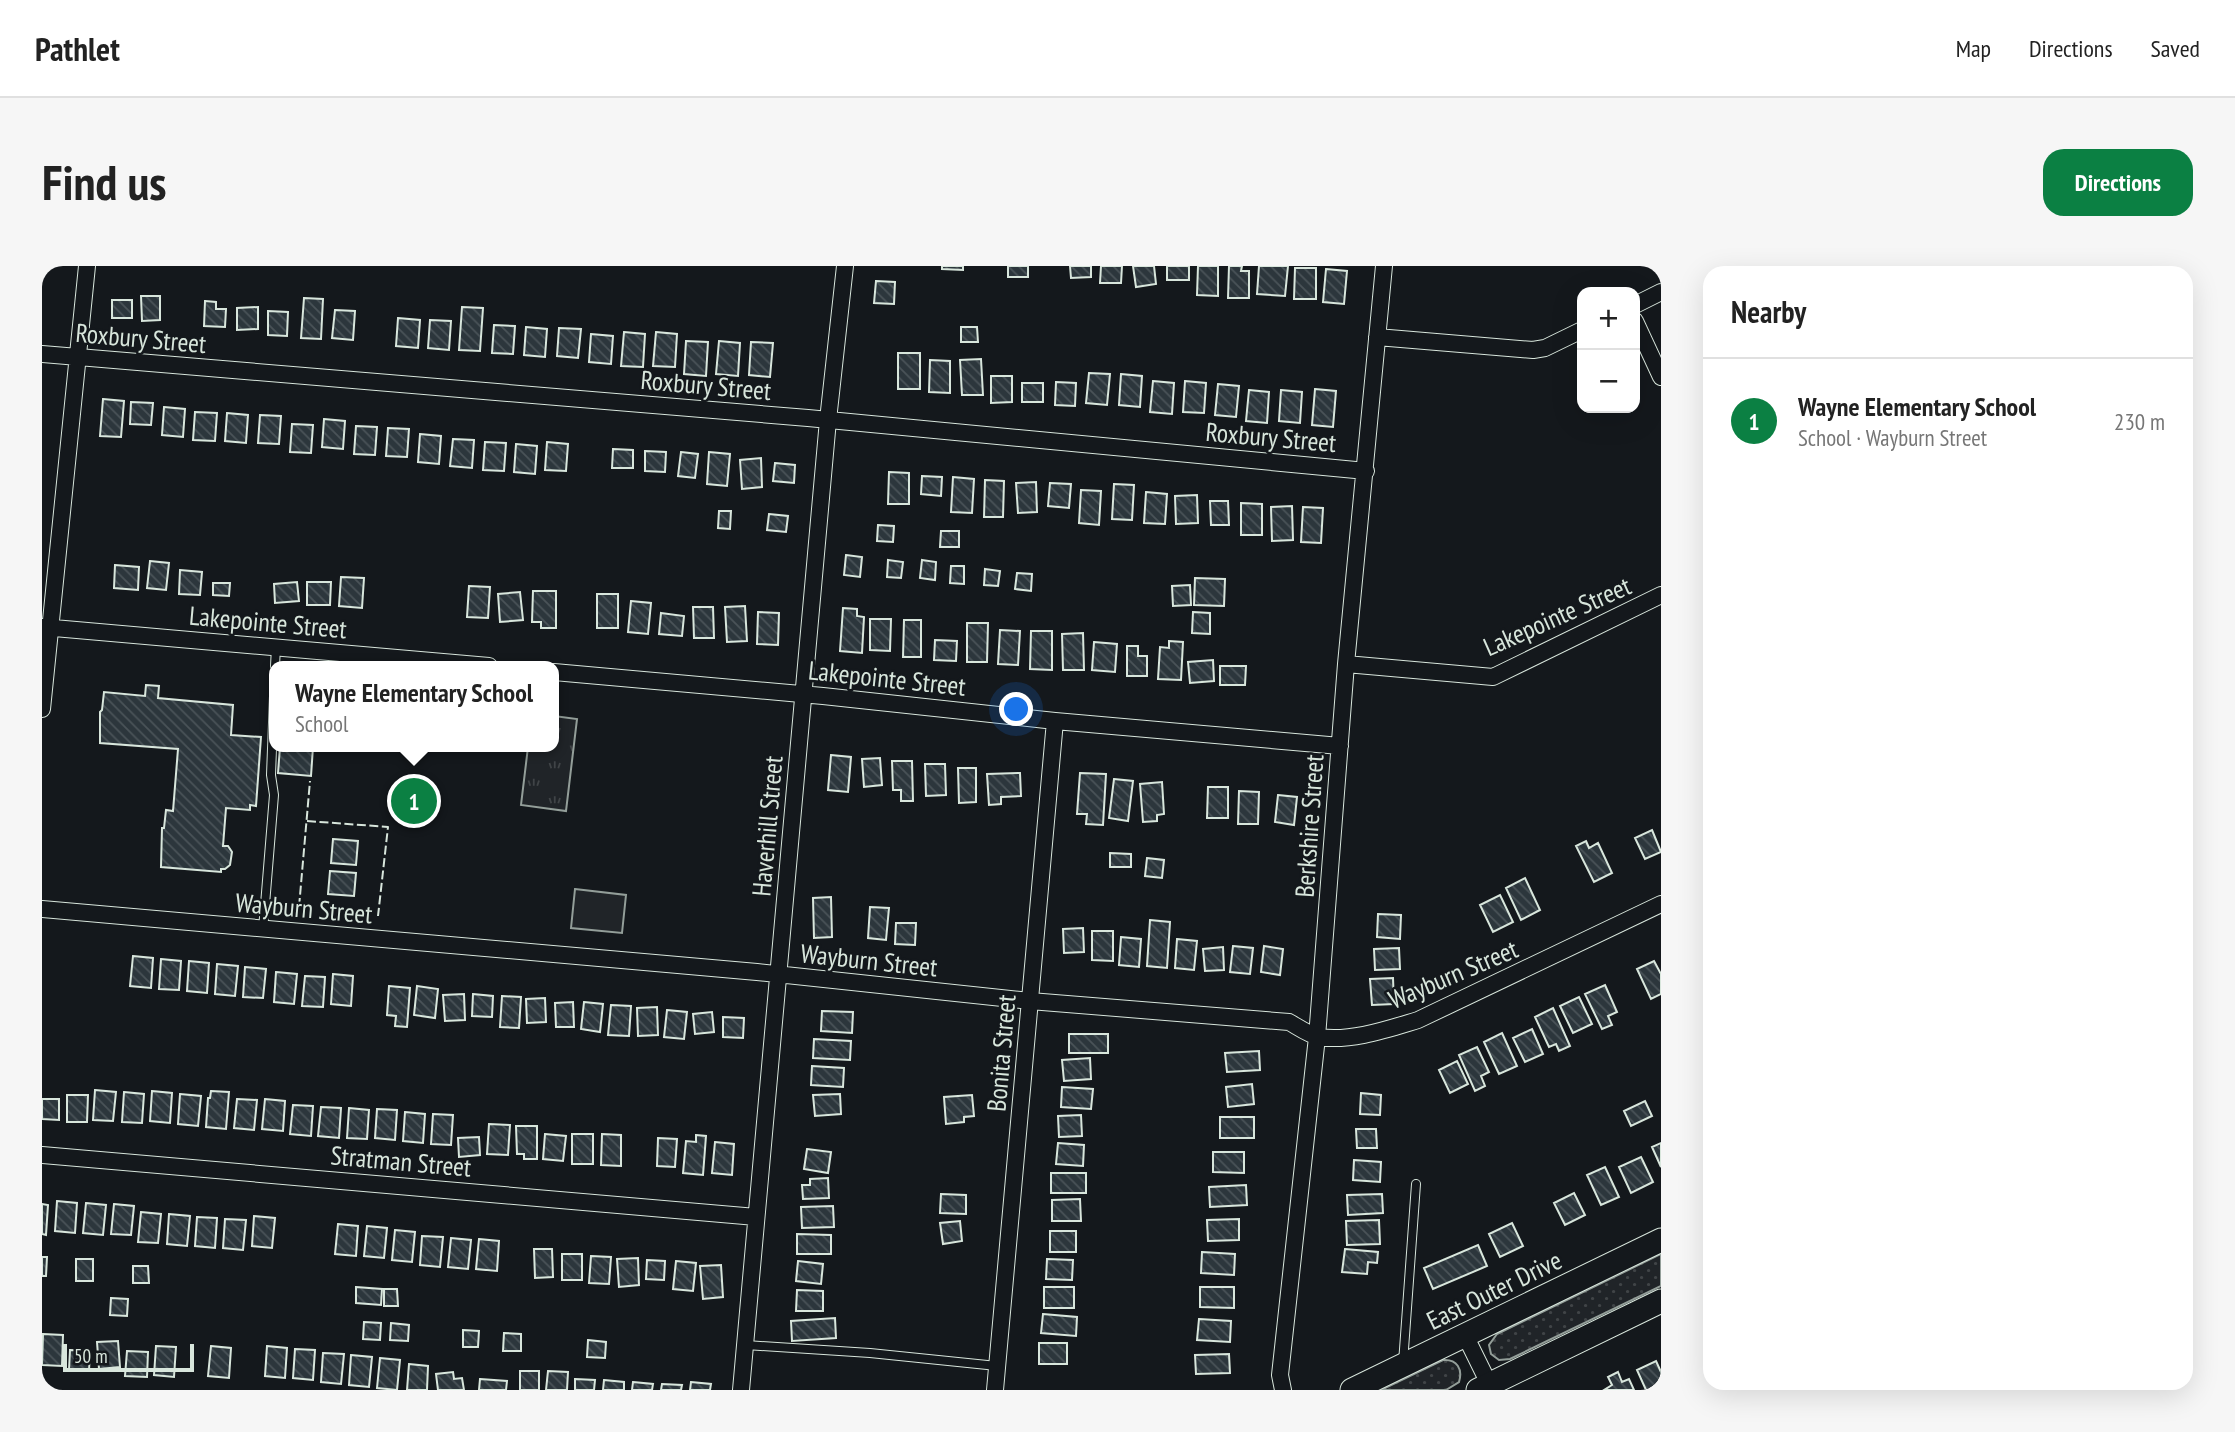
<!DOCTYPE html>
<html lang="en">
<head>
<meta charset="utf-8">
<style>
	body { margin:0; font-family:"PT Sans Narrow",sans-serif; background:#f6f6f6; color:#222 }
	.controls { position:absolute; right:21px; top:21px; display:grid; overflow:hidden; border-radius:14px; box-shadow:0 7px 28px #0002 }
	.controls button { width:63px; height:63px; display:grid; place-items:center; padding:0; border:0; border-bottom:2px solid #e0e0e0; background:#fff; color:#222; font:35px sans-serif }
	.scale { position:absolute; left:21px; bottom:18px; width:131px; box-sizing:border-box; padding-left:7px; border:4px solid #d8e6dc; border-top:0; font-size:19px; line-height:24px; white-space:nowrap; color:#d8e6dc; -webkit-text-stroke:5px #14181c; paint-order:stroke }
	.you { position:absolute; left:975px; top:444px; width:24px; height:24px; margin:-18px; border:5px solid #fff; border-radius:50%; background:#1a73e8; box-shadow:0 0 0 10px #1a73e833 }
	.badge { display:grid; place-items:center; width:46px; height:46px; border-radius:50%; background:#0b8043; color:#fff; font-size:23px; font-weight:700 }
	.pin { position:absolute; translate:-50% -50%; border:4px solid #fff; box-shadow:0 2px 7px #0006 }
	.popup { position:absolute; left:227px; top:395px; width:290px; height:91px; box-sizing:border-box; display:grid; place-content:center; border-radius:14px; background:#fff; filter:drop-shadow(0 2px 5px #0005); font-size:23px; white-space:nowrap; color:#767676 }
	.popup b { font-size:26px; color:#222 }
	.popup::after { content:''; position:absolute; left:50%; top:100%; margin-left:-14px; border:14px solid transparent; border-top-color:#fff }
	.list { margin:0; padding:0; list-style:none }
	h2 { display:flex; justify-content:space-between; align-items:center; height:91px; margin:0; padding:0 28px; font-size:30px }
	h2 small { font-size:23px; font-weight:400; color:#767676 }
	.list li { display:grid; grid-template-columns:46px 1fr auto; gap:21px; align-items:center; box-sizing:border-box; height:126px; padding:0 28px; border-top:2px solid #e0e0e0 }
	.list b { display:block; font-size:26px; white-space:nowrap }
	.list p { margin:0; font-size:23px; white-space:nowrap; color:#767676 }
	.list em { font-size:23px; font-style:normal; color:#767676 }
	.map { position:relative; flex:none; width:1619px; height:1124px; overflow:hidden; border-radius:21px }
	header { display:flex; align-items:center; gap:42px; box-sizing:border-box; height:98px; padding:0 35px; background:#fff; border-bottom:2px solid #e0e0e0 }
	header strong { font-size:33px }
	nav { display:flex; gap:38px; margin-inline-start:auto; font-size:24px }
	.intro { display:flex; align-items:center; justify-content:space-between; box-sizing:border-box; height:168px; padding:0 42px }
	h1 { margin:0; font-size:49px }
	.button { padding:18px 32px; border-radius:21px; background:#0b8043; color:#fff; font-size:24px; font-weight:700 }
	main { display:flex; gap:42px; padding:0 42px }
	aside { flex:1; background:#fff; border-radius:21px; box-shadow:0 7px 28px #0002 }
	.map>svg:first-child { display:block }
</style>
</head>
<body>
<header>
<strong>Pathlet</strong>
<nav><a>Map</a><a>Directions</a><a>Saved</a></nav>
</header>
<div class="intro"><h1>Find us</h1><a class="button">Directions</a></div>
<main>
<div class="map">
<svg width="1619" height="1124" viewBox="0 0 1619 1124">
	<defs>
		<pattern id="grass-dots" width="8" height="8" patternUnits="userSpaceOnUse" patternTransform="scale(1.75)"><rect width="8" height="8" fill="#202428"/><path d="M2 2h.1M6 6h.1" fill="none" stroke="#404447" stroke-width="1.8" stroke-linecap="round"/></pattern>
		<pattern id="park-tufts" width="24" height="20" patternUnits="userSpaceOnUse" patternTransform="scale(1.75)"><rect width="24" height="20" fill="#202428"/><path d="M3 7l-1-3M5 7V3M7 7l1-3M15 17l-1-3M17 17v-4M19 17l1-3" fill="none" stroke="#404447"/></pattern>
		<pattern id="building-back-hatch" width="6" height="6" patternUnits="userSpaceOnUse" patternTransform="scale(1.75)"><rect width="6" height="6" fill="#2c363c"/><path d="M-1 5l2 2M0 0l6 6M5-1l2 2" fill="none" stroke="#4a5358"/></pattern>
	</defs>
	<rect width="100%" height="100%" fill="#14181c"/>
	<path fill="url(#grass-dots)" stroke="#939e99" stroke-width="2" d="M1619 988V1020L1468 1093 1457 1094 1449 1088 1447 1079 1455 1068Z
		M1401 1094C1415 1093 1421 1103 1417 1116L1404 1124H1339Z"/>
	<path fill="url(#park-tufts)" stroke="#939e99" stroke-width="2" d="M512 450 535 453 524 545 479 539 486 481H512Z"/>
	<path fill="#202428" stroke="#939e99" stroke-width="2" d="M533 623 584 629 580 667 529 662Z"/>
	<path fill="url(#building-back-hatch)" stroke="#d8e6dc" stroke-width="2" d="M900 0H921V4L900 3Z
		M966 0H986V11H966Z
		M1028 0H1049V11L1029 12Z
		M1059 0H1080L1079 17H1058Z
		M1091 0H1112L1114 18 1094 21Z
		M1125 0H1147V14H1125Z
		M1156 0H1176V30L1155 29Z
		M1187 0H1200L1199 5H1207V32H1186Z
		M1217 0H1246L1243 30 1215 28Z
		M1253 2H1274V33H1252Z
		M1284 3 1305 5 1302 38 1281 36Z
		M834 15 853 16 852 38 832 37Z
		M99 30H118V54L100 55Z
		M262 32 281 33 279 73 259 72Z
		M70 34H90V52H70Z
		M163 35 174 36V43H184L183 61 162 60Z
		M216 41V63L195 64V42Z
		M420 41 441 42 438 85 417 84Z
		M293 44 313 45 311 74 290 72Z
		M226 45 246 46 245 70 226 69Z
		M356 52 378 54 376 82 354 80Z
		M388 54 409 55 407 84 386 82Z
		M452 59 473 60 471 88 450 87Z
		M484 61 505 63 503 91 482 89Z
		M919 61H935L936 76H919Z
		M517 62 539 63 536 92 515 90Z
		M582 66 603 68 601 101 579 100Z
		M614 66 635 68 633 101 611 100Z
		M549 68 571 70 569 98 547 96Z
		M644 75 666 76 664 110 642 108Z
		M677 75 698 77 696 110 674 108Z
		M709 76 731 77 728 111 707 109Z
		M856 87H878V123H856Z
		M939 93 941 129H920L918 94Z
		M888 94 908 95V127L887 126Z
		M1047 107 1068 108 1065 139 1044 137Z
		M1079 108 1100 110 1098 141 1077 139Z
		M949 110H970V136L949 137Z
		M1111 115 1132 117 1130 148 1108 146Z
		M1143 115 1164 117 1162 147 1141 146Z
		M1014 116 1034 117 1033 140 1013 139Z
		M980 117H1001V136H980Z
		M1176 118 1197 120 1194 151 1173 149Z
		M1273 123 1294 125 1291 161 1270 159Z
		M1207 124 1227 126 1225 157 1204 155Z
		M1239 124 1260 126 1258 157 1237 155Z
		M61 133 82 135 79 171 58 170Z
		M89 136 111 137 109 159 88 158Z
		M122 141 143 143 141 171 120 169Z
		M153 146 175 147 173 175 151 174Z
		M185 147 206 149 204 177 183 175Z
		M218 149 239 150 237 178 216 177Z
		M282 153 303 155 301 183 280 181Z
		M250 158 271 159 269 187 248 186Z
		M314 160 335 161 333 189 312 188Z
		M346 162 367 163 365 191 344 190Z
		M378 168 399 170 397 198 376 196Z
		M411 173 432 174 430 202 408 200Z
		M443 176 464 177 462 205 441 204Z
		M505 176 526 178 524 205 503 204Z
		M474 178 495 180 493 208 472 206Z
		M571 183 591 184V202H570Z
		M603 185 624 186 623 206 603 205Z
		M639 186 656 188 653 212 636 210Z
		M667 186 688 188 685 220 665 218Z
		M719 192 720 221 700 223 698 194Z
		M733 197 753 199 752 217 731 215Z
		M847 206 867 207V238H846Z
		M880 210 900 211 899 230 879 228Z
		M911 211 932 213 930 247 909 246Z
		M943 214 962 215 961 251H942Z
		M994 216 995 246 976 247 974 217Z
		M1008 217 1029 218 1027 242 1006 240Z
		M1072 218 1092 219 1090 254 1070 253Z
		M1039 224 1059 225 1057 259 1037 257Z
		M1104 226 1125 228 1123 258 1102 257Z
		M1155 229 1156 257 1134 258 1133 230Z
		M1168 235H1186L1187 259H1169Z
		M1199 237 1220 238V269H1199Z
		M1250 240 1251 274 1230 275 1229 241Z
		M1261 241 1281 242 1279 277 1259 276Z
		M677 245H689L688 263 676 262Z
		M727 248 746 250 744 266 725 264Z
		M836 259 852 260 851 276 835 275Z
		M899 265H917V281H898Z
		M804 289 820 291 818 311 802 309Z
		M846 294 861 296 859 312 845 311Z
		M880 294 894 296 893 314 878 312Z
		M108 295 127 297 124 324 105 322Z
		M73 299 97 301 96 324 72 322Z
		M909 300H922V318L908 317Z
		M943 303 958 305 956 320 942 319Z
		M138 304 160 306 158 329 137 328Z
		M975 307 990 308 989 325 973 323Z
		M299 311 322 312 320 342 297 340Z
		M1153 312 1183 313 1182 340 1152 339Z
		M255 316 257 335 233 337 232 318Z
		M265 316H289L288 339H265Z
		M171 317H188L187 330 171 329Z
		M1148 319 1149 339 1131 340 1130 320Z
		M427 320 448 321 446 352 425 351Z
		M491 325H514V362H499V356H490Z
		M478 326 481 354 458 356 456 328Z
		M555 328H576V362H555Z
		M589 335 609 337 606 368 586 366Z
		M703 340 705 375 685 376 683 341Z
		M651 341H671L672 372H652Z
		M801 342 815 343V350L822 351 820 387 798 385Z
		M716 346 737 347 736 379 715 378Z
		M1151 346 1168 347V368L1150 367Z
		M619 347 642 350 640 370 617 368Z
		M828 353H849L848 385 828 384Z
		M862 354H879V391H861Z
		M925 357H946L945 396H925Z
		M958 364 978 365 976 399 956 398Z
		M989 365H1010V404L988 403Z
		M1041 367 1042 404H1021L1020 368Z
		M893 374 915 375 914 395 892 394Z
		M1127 375 1141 376 1139 414 1116 413 1118 381 1127 382Z
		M1052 376 1075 378 1073 406 1050 404Z
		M1085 380H1096V390H1105V410H1085Z
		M1171 394 1172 415 1148 417 1146 396Z
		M1178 400H1204L1203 419H1178Z
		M104 419 117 420 116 432 191 439 189 469 219 471 214 540 208 539V544L184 542 181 580H186L190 586 188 599 183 603H179V606L119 601 120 562H122L124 544 131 545 136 483 58 477V446L60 444 62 426 103 430Z
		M238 481H271L269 510 236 507Z
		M789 489 809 491 806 526 786 524Z
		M838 492 840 519 822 521 820 493Z
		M850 495H870L871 535H859V524H851Z
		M883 498H903L904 529 884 530Z
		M916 502H934V536L917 537Z
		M978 507 979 530 959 531V538L947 539 945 508Z
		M1038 507 1064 508 1061 559 1044 558 1045 548H1035Z
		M1072 513 1091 515 1086 555 1067 552Z
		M1120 516 1122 548 1115 549V555L1101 556 1098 518Z
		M1166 521H1186V552H1165Z
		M1197 525 1217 526 1216 558H1196Z
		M1236 529 1255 531 1252 559 1233 556Z
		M1610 564 1619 586 1603 593 1593 572Z
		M291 573 316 575 314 599 289 597Z
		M1544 575 1547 582 1556 577 1570 607 1552 616 1534 580Z
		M1068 587 1089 588V601H1068Z
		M1105 592 1122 594 1120 612 1103 610Z
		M288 605 314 607 312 630 286 628Z
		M1483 612 1498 644 1479 654 1464 622Z
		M1458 629 1471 656 1451 666 1438 639Z
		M789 631 790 671 772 672 771 632Z
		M828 641 847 642 844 674 826 672Z
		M1336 648 1359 649 1358 673 1335 671Z
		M1108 654 1128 656 1125 702 1105 700Z
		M854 657H874L873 679 853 678Z
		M1041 662 1042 686 1022 687 1021 663Z
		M1050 665H1071V695L1050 694Z
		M1079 671 1099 673 1097 701 1077 699Z
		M1135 673 1155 675 1152 704 1133 702Z
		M1191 680 1211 682 1208 708 1188 706Z
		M1222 680 1241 683 1238 709 1219 706Z
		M1181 681 1182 704 1163 705 1161 683Z
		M1357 682 1358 703 1333 704 1332 683Z
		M91 690 111 692 109 722 88 720Z
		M119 693 139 695 137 724 117 723Z
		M147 695 167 697 165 727 145 725Z
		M1612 695 1619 708V728L1609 733 1595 703Z
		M175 698 196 700 193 730 173 728Z
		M203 701 224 703 221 732 201 731Z
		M234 706 255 708 252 738 232 736Z
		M291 708 311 710 309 740 289 738Z
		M263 710 283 711 281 741 260 740Z
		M1351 712 1352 738 1330 739 1328 713Z
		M1563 719 1575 746 1566 750 1570 759 1560 763 1543 728Z
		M347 720 368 722 365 761 353 760 354 750 345 749Z
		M375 720 396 723 393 752 372 749Z
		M422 728 423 754 403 755 401 729Z
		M431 728 451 730 450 751 430 750Z
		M460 730 479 731 477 762 458 761Z
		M1537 731 1550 758 1531 767 1518 740Z
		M503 732 504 756 485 757 484 733Z
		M531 736 532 761H514L513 737Z
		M542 736 561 738 558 766 539 763Z
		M569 739 589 740 587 770 566 769Z
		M615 741 616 769 596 770 595 742Z
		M1511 742 1528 780 1517 785 1514 778 1507 781 1493 751Z
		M625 744 645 746 642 773 622 771Z
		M780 745 811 746 810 767 779 765Z
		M670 746 672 766 653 768 651 748Z
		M681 751 702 752 701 772 681 771Z
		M1490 763 1501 788 1483 796 1471 772Z
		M1460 767 1475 800 1457 808 1442 776Z
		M1027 768H1066V787H1027Z
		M772 773 809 775 808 794 771 792Z
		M1435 781 1447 806 1439 810 1443 820 1433 825 1417 789Z
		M1217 785 1218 804 1185 806 1183 787Z
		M1048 792 1049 813 1022 815 1020 794Z
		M1415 795 1426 818 1408 827 1397 804Z
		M770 800 802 802 801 821 769 819Z
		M1210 818 1212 838 1186 841 1184 821Z
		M1020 821 1051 823 1049 843 1019 841Z
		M53 824 74 826 71 855 51 854Z
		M110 825 130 827 128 857 108 855Z
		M169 825 187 826 184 863 164 861 166 832H168Z
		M82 826 102 828 100 857 80 856Z
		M1319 827 1339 829 1338 849 1318 848Z
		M138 828 159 830 156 860 136 858Z
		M798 828 799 848 773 850 771 829Z
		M25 829H46L45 856H25Z
		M930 829 932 850 922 851V856L904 858 902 831Z
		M0 833H17V854L0 853Z
		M195 833 215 834 212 864 192 862Z
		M223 833 243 835 241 865 220 863Z
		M1603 835 1610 850 1589 860 1582 845Z
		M251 839 271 840 269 870 248 868Z
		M279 841 299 842 297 872 276 870Z
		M307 842 327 844 325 873 305 872Z
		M335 843 355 844 353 874 333 872Z
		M363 846 383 848 381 877 361 875Z
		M391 848 411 849 409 879 389 878Z
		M1039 849 1040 870 1017 871 1016 850Z
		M1178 851H1212V872H1178Z
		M447 858 468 859 466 889 445 888Z
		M474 860H495V893H482V888H475Z
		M1314 863H1334L1335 882H1315Z
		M503 868 524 870 521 895 501 893Z
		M530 868H551V898H530Z
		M560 868 579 869V900L559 899Z
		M654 869 664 870 661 909 641 907 644 875 654 876Z
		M437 871 438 889 417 891 416 872Z
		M616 872 635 873 633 901 615 900Z
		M673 876 692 878 690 909 670 907Z
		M1016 877 1042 879 1041 900 1014 898Z
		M1619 877V901L1610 881Z
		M765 883 789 886 786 907 762 903Z
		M1171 886H1202V907L1171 906Z
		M1599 891 1611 916 1589 927 1577 901Z
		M1312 894 1339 896 1338 916 1311 914Z
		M1563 901 1577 931 1559 939 1545 909Z
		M1009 907H1044V927H1009Z
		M786 912 787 932 761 933 760 919H768V913Z
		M1204 919 1205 939 1168 941 1167 921Z
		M1532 927 1543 949 1523 959 1512 937Z
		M899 928 924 929V948L898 947Z
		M1340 928 1341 947 1306 949 1305 929Z
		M1038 933 1039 955H1010V934Z
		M15 935 35 937 33 967 13 965Z
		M44 937 64 939 61 969 41 967Z
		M0 938 6 939 4 969 0 968Z
		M72 938 92 940 89 969 69 968Z
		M791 940 792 961 760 962 759 941Z
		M99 946 119 948 116 977 96 976Z
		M127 948 148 950 145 980 125 978Z
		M212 950 233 952 230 982 210 980Z
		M155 951 175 952 173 982 153 980Z
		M183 953 204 954 201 984 181 982Z
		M1197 953V974L1166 975 1165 954Z
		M1337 954 1338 978 1305 979 1304 955Z
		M918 955 920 975 901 978 898 957Z
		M1470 957 1481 980 1458 991 1447 968Z
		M296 958 316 960 314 990 293 988Z
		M325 960 345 962 342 992 322 990Z
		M353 964 373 966 370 996 350 994Z
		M1008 965H1034V986H1008Z
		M755 968 789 969V988H755Z
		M380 970 401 971 398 1001 378 999Z
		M409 972 429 974 426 1003 406 1001Z
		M437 973 457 975 455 1005 434 1003Z
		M1436 979 1445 1000 1391 1023 1382 1002Z
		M492 983H510L511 1011 493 1012Z
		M1303 983 1336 986 1335 997 1326 996 1325 1008 1300 1006Z
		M1160 986 1193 988 1192 1009 1159 1007Z
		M520 988H540V1014H520Z
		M549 990 569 991 567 1018 547 1017Z
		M0 991H5L4 1010H0Z
		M596 992 597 1019 577 1021 575 993Z
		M34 993H51V1015H34Z
		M1005 993 1031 994 1030 1014 1004 1013Z
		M605 994 623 995 622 1014 604 1013Z
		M634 995 654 997 651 1025 631 1023Z
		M756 995 781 998 779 1018 754 1015Z
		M679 999 681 1031 661 1033 658 1000Z
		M91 1000H106L107 1017H91Z
		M314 1021 340 1023 339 1039 314 1037Z
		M1002 1021H1032V1042H1002Z
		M1158 1021H1192V1042L1158 1041Z
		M342 1023H355L356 1040H342Z
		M755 1024 781 1025V1045H754Z
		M69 1032 86 1033 85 1050 68 1049Z
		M1001 1048 1035 1051 1034 1070 999 1067Z
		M793 1052 794 1072 750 1075 749 1055Z
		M1157 1053 1189 1055 1188 1076 1155 1074Z
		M322 1056 339 1057 338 1074 321 1073Z
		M349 1057 367 1059 366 1075 348 1074Z
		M421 1064 437 1065 436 1081H421Z
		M462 1067 479 1068V1085H461Z
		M1 1068 21 1069 20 1100 0 1099Z
		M546 1074 564 1076 563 1092 545 1091Z
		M76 1075 78 1101 57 1103 55 1076Z
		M997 1077H1025V1098H997Z
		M114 1080 134 1081 132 1111 112 1109Z
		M169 1080 189 1082 187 1112 166 1110Z
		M225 1080 245 1082 243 1112 223 1110Z
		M253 1083 273 1084 271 1114 251 1112Z
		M28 1084 48 1085 47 1105 27 1104Z
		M85 1085 106 1086 105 1111 83 1110Z
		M281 1087 302 1088 299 1118 279 1116Z
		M1187 1088 1188 1107 1154 1108 1153 1089Z
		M309 1089 330 1091 327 1121 307 1119Z
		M338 1092 358 1094 355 1124 335 1122Z
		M1614 1095 1619 1106V1124H1604L1595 1104Z
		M367 1098 386 1100 385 1124H365Z
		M478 1105H497V1124H478Z
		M506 1105 526 1106 525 1124H504Z
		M411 1106 412 1113 420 1112 422 1124H396L394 1108Z
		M1576 1106 1580 1116 1587 1113 1592 1124H1562L1570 1119 1566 1111Z
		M438 1113 465 1115 464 1124H437Z
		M533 1113 553 1114 552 1124H533Z
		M562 1114 582 1116V1124H561Z
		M591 1116 611 1118 610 1124H590Z
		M649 1116 669 1118 668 1124H648Z
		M620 1118 640 1119 639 1124H619Z"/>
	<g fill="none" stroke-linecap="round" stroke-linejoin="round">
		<g stroke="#d8e6dc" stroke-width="10">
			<path id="lane" d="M233 400 234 381
				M221 663 232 529 229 509 232 430
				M704 1079 828 1087 955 1100
				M1361 1097 1374 918"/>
		</g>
		<g stroke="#d8e6dc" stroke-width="18">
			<path id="street" d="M1593 39 1619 26
				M1593 55 1619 111
				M1335 71 1491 84 1503 82 1540 64
				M0 88 766 152 1324 205
				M0 361 447 400
				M1304 398 1451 411 1619 329
				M512 406 781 430 1013 455 1298 480
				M0 443 45 0
				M0 643 715 706 988 735 1247 756C1256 761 1267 769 1277 771 1309 776 1346 763 1376 754L1619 638
				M0 889 714 951
				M1423 1069 1450 1124
				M699 1124 786 154 803 0
				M953 1124 1013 455
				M1241 1124 1238 1109 1275 771 1304 398 1342 0"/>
		</g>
		<g stroke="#d8e6dc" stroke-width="25">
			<path id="secondary" d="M1310 1124 1619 974
				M1436 1124 1619 1035"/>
		</g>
		<use href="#lane" stroke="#14181c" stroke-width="8"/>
		<use href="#street" stroke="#14181c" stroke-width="16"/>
		<use href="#secondary" stroke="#14181c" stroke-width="23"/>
		<path stroke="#d8e6dc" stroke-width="2" stroke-dasharray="9 3.5" stroke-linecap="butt" d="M265 555 346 561 336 650
			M257 641 268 515"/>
	</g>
	<g text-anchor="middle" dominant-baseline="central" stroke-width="5" stroke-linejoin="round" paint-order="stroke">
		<g font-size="26" fill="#d8e6dc" stroke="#14181c">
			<text transform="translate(99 72) rotate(5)">Roxbury Street</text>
			<text transform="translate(664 119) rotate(5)">Roxbury Street</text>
			<text transform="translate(1229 171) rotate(5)">Roxbury Street</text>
			<text transform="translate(1515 350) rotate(-24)">Lakepointe Street</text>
			<text transform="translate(226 356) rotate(5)">Lakepointe Street</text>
			<text transform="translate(845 412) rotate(6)">Lakepointe Street</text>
			<text transform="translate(725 560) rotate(-85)">Haverhill Street</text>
			<text transform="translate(1267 560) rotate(-86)">Berkshire Street</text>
			<text transform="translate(262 642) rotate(5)">Wayburn Street</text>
			<text transform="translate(827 694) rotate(6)">Wayburn Street</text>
			<text transform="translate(1411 708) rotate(-23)">Wayburn Street</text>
			<text transform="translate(959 787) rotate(-85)">Bonita Street</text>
			<text transform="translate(359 895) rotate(5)">Stratman Street</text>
			<text transform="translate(1452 1024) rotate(-26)">East Outer Drive</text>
		</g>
	</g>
</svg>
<div class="controls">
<button>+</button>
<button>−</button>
</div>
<div class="scale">50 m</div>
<div class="you"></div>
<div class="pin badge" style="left:372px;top:535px">1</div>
<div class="popup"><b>Wayne Elementary School</b>School</div>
</div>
<aside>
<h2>Nearby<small></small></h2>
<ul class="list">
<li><span class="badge">1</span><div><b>Wayne Elementary School</b><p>School · Wayburn Street</p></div><em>230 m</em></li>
</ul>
</aside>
</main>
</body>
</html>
